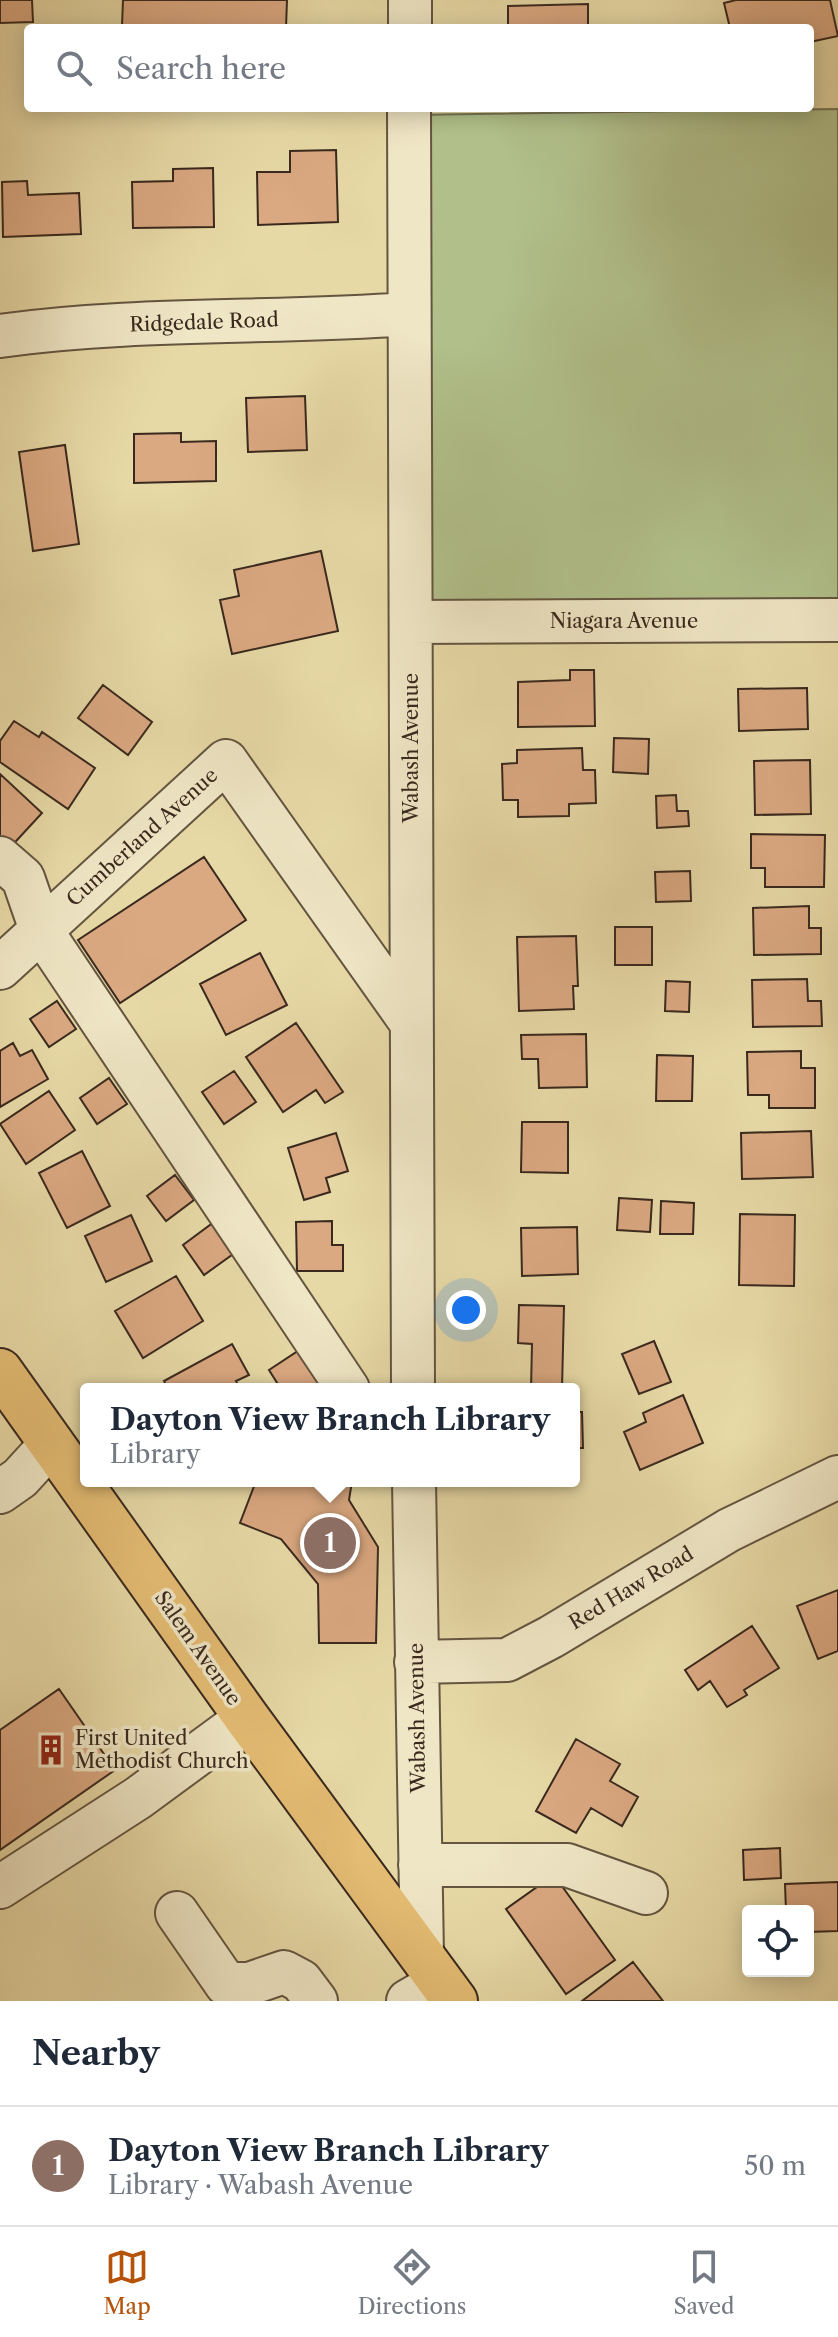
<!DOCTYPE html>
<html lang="en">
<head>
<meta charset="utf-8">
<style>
	body { margin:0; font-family:"Libre Caslon Text",serif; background:#f2f2f3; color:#1f2937 }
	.controls { position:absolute; right:24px; bottom:24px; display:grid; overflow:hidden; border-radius:8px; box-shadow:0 4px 20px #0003 }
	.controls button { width:72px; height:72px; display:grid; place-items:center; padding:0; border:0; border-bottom:2px solid #e0e1e3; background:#fff; color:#1f2937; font:40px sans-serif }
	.you { position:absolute; left:466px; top:1310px; width:28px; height:28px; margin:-20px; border:6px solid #fff; border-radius:50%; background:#1a73e8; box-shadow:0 0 0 12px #1a73e833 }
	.badge { display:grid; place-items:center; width:52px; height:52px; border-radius:50%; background:#b45309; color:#fff; font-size:26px; font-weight:700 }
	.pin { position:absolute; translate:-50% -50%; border:4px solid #fff; box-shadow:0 2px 8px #0006 }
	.popup { position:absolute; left:80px; top:1383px; width:500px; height:104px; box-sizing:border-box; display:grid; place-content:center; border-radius:8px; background:#fff; filter:drop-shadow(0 2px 6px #0005); font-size:26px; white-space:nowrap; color:#747a83 }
	.popup b { font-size:30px; color:#1f2937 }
	.popup::after { content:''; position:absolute; left:50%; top:100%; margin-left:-16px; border:16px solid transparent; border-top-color:#fff }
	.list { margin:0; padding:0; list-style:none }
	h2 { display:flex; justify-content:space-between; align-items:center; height:104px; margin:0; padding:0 32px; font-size:34px }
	h2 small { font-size:26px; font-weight:400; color:#747a83 }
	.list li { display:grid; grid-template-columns:52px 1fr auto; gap:24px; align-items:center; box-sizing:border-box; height:120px; padding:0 32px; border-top:2px solid #e0e1e3 }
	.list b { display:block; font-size:30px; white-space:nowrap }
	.list p { margin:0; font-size:26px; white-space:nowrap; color:#747a83 }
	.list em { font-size:26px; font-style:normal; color:#747a83 }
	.icon { flex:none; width:44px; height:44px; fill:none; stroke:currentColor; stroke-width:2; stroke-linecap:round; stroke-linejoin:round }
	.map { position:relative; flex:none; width:838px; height:2001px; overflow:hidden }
	.search { position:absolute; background:#fff; box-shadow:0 4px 20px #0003; left:24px; right:24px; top:24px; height:88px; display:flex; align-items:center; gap:20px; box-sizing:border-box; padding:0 28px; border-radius:8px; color:#747a83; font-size:30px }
	.sheet { height:224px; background:#fff }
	nav { display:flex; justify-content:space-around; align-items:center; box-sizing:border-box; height:112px; border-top:2px solid #e0e1e3; background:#fff; font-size:22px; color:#747a83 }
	nav a { display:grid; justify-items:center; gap:4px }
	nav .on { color:#b45309 }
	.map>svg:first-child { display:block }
</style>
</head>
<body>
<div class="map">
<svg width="838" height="2001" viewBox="0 0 838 2001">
	<rect width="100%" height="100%" fill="#e7d9a6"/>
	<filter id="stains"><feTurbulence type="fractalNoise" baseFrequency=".0025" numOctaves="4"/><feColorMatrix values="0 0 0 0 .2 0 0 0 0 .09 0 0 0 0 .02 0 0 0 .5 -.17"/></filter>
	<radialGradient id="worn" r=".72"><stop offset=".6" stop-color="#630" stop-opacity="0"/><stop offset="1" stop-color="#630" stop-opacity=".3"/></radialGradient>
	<path fill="#b1c08a" stroke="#757454" stroke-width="2" d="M838 109V620L411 622 409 115Z"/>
	<path fill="#daa881" stroke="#39291e" stroke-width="2" d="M0 0H32L33 22 0 23Z
		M123 0H287L286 28 122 26Z
		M736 0H830L838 36 810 42V28H730L724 3Z
		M588 4V28H508V6Z
		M336 150 338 222 258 225 257 172H290V151Z
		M213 168 214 227 133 228 132 182 173 181V169Z
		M27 181 28 195 79 193 81 234 3 237 2 182Z
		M305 396 307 450 248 452 246 398Z
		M181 433V442L216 441V481L134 483V434Z
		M65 445 79 544 33 551 19 452Z
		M321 551 338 631 232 654 220 600 239 596 234 570Z
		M570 670H594L595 726 518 727V682L570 680Z
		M103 685 152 722 128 755 78 718Z
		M807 688 808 729 739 731 738 689Z
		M14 721 39 737 42 732 95 768 68 809 0 762V741Z
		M614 738 649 739 648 774 613 772Z
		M582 748 583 770H595L596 803 569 804V816L518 817V800H503L502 764 517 763V750Z
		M810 760 811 814 755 815 754 761Z
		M0 774 42 813 6 852 0 846Z
		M676 795 677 811H688L689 826 657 828 656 796Z
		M751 834 825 835 824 887H765V868H751Z
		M204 857 246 920 120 1003 78 940Z
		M690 871 691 901 656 902 655 872Z
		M809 906V928H821V954L754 955 753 908Z
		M615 927H652V965H615Z
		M576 936 578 986H573L574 1009 519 1011 517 937Z
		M260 953 287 1005 226 1035 200 984Z
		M807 979 808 1001H821L822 1026 753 1027 752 980Z
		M666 981 690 982 689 1012 665 1011Z
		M57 1001 76 1029 49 1047 30 1019Z
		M296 1023 343 1092 325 1103 316 1090 283 1112 246 1057Z
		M586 1034 587 1087 539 1088 538 1059H522L521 1035Z
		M13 1043 20 1056 32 1050 48 1079 0 1107V1051Z
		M801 1051V1068H815V1108H769V1095H748L747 1052Z
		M657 1055 693 1056 692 1101H656Z
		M234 1071 256 1102 224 1124 202 1092Z
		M109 1078 127 1104 97 1124 80 1098Z
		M49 1091 75 1130 26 1164 0 1124Z
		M522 1122H568V1173L521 1172Z
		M811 1131 813 1177 742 1179 741 1133Z
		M336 1133 348 1171 326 1178 330 1192 304 1200 288 1148Z
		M82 1151 110 1206 67 1228 39 1173Z
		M175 1175 194 1200 166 1221 147 1196Z
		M619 1198 652 1200 650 1232 617 1230Z
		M661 1201 694 1203 693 1234H660Z
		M740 1214 795 1215 794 1286 739 1285Z
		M131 1215 152 1261 106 1282 85 1236Z
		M332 1221V1245H343V1271H297L296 1222Z
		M214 1222 236 1252 204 1275 183 1245Z
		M577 1227 578 1274 522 1276 521 1228Z
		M176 1276 203 1321 143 1358 115 1311Z
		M519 1305 564 1306 562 1389H531L532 1344 518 1343Z
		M654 1341 671 1382 639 1394 622 1354Z
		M232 1344 249 1375 236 1381 240 1389H168L164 1381Z
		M304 1347 331 1389H281L269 1370Z
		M683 1395 703 1443 640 1470 624 1432 646 1422 643 1413Z
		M574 1412H582L583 1448H574Z
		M256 1481H291L298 1484 299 1481H352L349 1500 378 1547 376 1643H319L318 1584 281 1539 240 1523Z
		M838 1590V1651L818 1659 797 1606Z
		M752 1626 779 1668 744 1690 747 1695 727 1707 710 1681 698 1690 685 1670Z
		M59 1689 115 1770 0 1850V1730Z
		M576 1739 620 1764 610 1781 638 1797 622 1826 591 1808 576 1833 536 1811Z
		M780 1848 781 1878 744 1880 743 1850Z
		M554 1875 615 1960 566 1994 506 1909Z
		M838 1882V1931L808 1932V1911H786L785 1884Z
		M633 1962 663 2001H582Z"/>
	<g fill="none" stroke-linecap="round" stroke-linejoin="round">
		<g stroke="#645540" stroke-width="46">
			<path id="minor" d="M410 28V0
				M409 108 413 1389
				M0 336C135 317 272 324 408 314
				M411 622 838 620
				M0 858 23 878 41 930 348 1389
				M0 968 226 761 410 1021
				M414 1481 422 1955
				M0 1492 20 1478 52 1443
				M416 1662 507 1660 551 1637 729 1530 838 1477
				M420 1865H567L646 1893
				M0 1887 138 1798 247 1718
				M177 1913 226 1984H249L284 1972 301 1981 316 2001
				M408 2001 441 1982"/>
		</g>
		<g stroke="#39291e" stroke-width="48">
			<path id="major" d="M0 1371 247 1718 455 2001"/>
		</g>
		<use href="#minor" stroke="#efe6c5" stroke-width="42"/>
		<use href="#major" stroke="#e4bc73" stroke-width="44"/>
	</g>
	<defs>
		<g id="building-bare" transform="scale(2.4)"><path d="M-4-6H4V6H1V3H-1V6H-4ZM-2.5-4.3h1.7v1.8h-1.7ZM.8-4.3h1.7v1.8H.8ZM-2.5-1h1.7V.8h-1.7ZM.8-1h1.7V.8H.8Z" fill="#8f2418" stroke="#efe6c5" stroke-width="2.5" paint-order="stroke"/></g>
	</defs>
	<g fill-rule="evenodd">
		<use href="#building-bare" x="51" y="1750"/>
	</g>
	<g text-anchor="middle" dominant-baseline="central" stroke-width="7" stroke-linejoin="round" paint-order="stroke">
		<g font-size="20" fill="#39291e" stroke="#efe6c5">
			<text transform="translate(204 322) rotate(-2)">Ridgedale Road</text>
			<text x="624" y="621">Niagara Avenue</text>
			<text transform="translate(411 748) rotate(-90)">Wabash Avenue</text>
			<text transform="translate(142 837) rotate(-42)">Cumberland Avenue</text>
			<text transform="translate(631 1588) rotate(-31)">Red Haw Road</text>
			<text transform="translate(198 1648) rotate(55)">Salem Avenue</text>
			<text transform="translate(417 1718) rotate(-91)">Wabash Avenue</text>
		</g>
		<g font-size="20" fill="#39291e" stroke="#efe6c5" text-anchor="start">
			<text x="75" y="1738">First United<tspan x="75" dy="23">Methodist Church</tspan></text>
		</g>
	</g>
	<rect width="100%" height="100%" filter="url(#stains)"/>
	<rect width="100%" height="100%" fill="url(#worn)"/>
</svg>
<div class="controls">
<button><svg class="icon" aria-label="locate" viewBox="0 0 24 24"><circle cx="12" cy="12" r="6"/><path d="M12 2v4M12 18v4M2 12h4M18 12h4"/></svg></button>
</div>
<div class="you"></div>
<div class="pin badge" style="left:330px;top:1543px;background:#8d6e63">1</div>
<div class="popup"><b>Dayton View Branch Library</b>Library</div>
<div class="search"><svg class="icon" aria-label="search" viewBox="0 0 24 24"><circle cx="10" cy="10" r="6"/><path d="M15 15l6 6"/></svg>Search here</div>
</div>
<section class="sheet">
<h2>Nearby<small></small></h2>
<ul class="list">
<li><span class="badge" style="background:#8d6e63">1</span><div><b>Dayton View Branch Library</b><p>Library · Wabash Avenue</p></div><em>50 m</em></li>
</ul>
</section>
<nav>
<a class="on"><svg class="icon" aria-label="map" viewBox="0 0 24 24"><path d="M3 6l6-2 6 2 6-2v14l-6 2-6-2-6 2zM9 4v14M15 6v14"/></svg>Map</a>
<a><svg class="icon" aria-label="directions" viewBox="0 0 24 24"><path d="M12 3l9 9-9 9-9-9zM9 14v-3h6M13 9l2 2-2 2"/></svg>Directions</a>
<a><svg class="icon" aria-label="saved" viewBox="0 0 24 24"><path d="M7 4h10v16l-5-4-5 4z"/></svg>Saved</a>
</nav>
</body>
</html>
